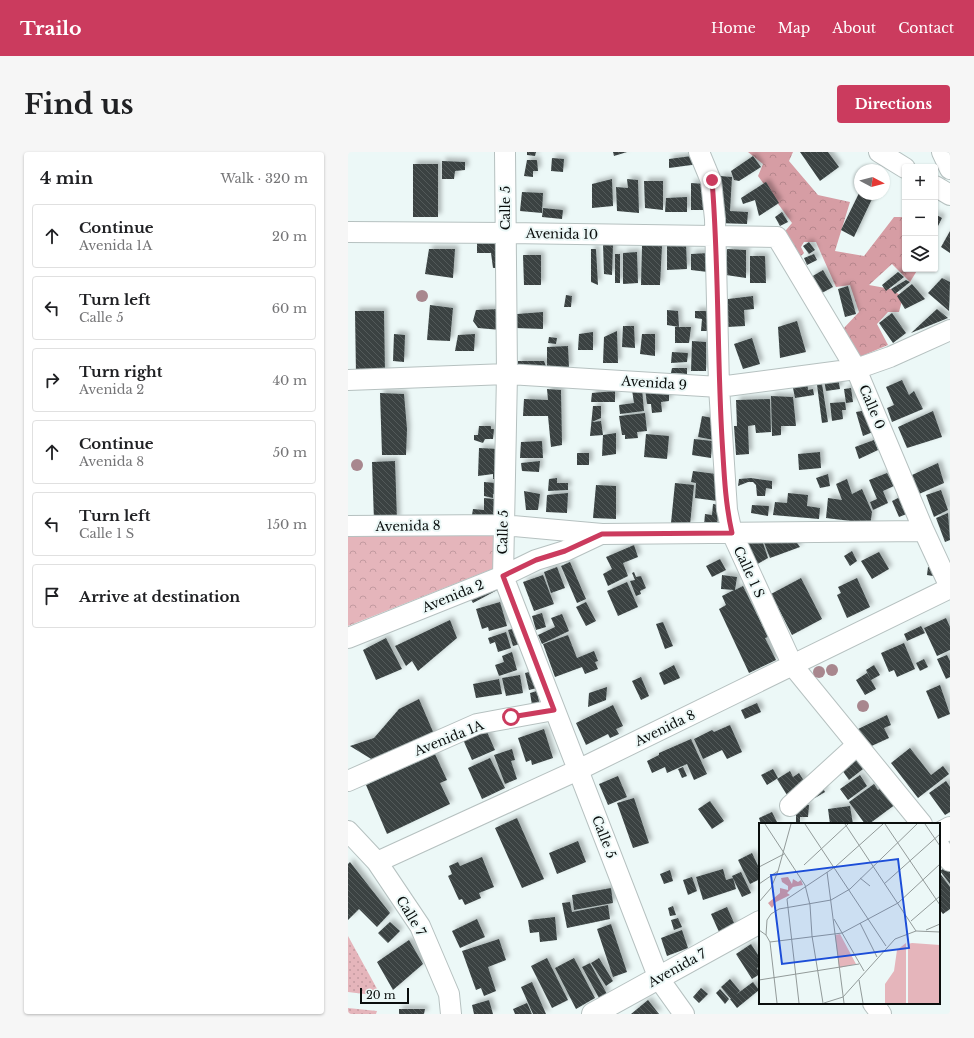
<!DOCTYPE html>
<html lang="en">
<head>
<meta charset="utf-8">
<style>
	body { margin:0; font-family:"Libre Baskerville",serif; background:#f6f6f6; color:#202124 }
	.controls { position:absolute; right:12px; top:12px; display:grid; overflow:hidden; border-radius:4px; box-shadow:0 1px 3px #0004 }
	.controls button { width:36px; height:36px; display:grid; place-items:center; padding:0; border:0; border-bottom:1px solid #e0e0e0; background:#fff; color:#202124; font:20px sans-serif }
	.compass { position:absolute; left:506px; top:12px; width:36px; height:36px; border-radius:50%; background:#fff; box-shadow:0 1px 3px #0004; rotate:97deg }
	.scale { position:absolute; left:12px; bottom:10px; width:49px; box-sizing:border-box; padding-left:4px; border:2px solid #0a0e0d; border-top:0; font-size:11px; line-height:14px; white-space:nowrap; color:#0a0e0d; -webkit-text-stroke:3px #ecf8f7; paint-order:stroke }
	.stop { position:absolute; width:12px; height:12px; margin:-9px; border:3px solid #cb3b5e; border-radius:50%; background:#fff }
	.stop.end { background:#cb3b5e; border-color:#fff; box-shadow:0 1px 4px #0008 }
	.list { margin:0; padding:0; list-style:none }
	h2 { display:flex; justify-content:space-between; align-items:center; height:52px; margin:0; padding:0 16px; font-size:17px }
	h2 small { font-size:13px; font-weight:400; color:#757577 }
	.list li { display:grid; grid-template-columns:26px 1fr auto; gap:12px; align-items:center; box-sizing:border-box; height:64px; margin:0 8px 8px; padding:0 8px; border:1px solid #e0e0e0; border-radius:4px }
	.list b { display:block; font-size:15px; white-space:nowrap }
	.list p { margin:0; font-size:13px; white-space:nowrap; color:#757577 }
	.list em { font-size:13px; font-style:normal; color:#757577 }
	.icon { flex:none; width:22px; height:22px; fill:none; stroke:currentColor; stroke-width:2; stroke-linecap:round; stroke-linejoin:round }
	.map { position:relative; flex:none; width:602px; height:862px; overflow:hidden; border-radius:4px }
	header { display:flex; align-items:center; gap:24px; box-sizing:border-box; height:56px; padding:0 20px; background:#cb3b5e; color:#fff }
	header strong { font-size:19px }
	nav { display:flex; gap:22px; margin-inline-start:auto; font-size:14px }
	.intro { display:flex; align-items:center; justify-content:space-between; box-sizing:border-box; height:96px; padding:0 24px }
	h1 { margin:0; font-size:28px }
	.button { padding:10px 18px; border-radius:4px; background:#cb3b5e; color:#fff; font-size:14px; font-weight:700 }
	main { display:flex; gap:24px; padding:0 24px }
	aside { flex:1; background:#fff; border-radius:4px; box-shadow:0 1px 3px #0004 }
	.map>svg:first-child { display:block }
</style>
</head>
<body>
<header>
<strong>Trailo</strong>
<nav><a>Home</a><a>Map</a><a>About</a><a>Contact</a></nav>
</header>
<div class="intro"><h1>Find us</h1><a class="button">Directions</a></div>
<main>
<aside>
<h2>4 min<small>Walk · 320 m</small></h2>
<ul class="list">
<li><svg class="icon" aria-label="ahead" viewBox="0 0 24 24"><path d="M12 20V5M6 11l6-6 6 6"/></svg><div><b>Continue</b><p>Avenida 1A</p></div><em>20 m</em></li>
<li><svg class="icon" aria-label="left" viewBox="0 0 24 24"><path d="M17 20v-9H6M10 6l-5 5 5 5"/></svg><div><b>Turn left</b><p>Calle 5</p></div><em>60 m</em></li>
<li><svg class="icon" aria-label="right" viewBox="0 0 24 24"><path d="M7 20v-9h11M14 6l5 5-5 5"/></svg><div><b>Turn right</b><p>Avenida 2</p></div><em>40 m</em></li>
<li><svg class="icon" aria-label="ahead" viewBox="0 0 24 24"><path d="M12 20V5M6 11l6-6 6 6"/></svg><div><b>Continue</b><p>Avenida 8</p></div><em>50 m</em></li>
<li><svg class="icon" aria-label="left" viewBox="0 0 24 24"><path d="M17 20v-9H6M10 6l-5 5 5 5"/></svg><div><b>Turn left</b><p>Calle 1 S</p></div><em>150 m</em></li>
<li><svg class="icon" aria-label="arrive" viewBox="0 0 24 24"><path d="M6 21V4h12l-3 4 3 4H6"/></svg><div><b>Arrive at destination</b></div></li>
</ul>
</aside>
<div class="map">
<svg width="602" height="862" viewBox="0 0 602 862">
	<defs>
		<pattern id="grass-dots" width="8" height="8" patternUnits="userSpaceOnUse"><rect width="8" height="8" fill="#e5b5bb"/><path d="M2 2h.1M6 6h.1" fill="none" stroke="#c39aa0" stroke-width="1.8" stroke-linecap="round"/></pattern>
		<pattern id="forest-crowns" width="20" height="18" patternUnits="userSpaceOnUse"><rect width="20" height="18" fill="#d69da4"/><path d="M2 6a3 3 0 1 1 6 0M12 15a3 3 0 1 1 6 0" fill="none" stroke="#b6868c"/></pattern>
		<pattern id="park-crowns" width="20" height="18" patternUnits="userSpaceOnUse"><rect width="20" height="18" fill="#e5b5bb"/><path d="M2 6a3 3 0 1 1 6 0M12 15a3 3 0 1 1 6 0" fill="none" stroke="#c39aa0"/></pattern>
		<pattern id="building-back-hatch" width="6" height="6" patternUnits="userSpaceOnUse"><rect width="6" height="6" fill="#3a4343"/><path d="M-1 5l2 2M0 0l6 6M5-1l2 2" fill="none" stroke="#535a5a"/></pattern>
		<filter id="shadow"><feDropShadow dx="3.5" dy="-3.5" stdDeviation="2" flood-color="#0004"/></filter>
	</defs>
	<rect width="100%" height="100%" fill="#ecf8f7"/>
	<path fill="url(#grass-dots)" d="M0 784 33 844 0 840Z
		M0 856 29 859 28 862H0Z"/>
	<path fill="url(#forest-crowns)" d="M400 0H445L441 9 470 43 502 50 487 99 516 104 546 65H557V117H570L562 130 544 112 521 133 543 137 555 145 551 160H540L529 172 540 193 509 206 495 177 511 160 502 133 488 135 468 90H456L453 95 456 101 449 108 433 84 444 71 410 24 415 12Z"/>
	<path fill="url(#park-crowns)" d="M150 376 149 415 0 474V378Z"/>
	<path fill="url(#building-back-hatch)" filter="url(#shadow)" d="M179 0H188L187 4 179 3Z
		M265 0H279L266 4Z
		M452 0H480L491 15 472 29Z
		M351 3V12L321 16V7Z
		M405 4 413 15 391 29 386 28 383 19Z
		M204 6 216 7 215 20 203 19Z
		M179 8H189L190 19H185V25L176 24Z
		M94 9 117 10V18L107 19 106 27H94Z
		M65 12H90V65H65Z
		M372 24 384 25 382 59 400 60 399 72 370 71Z
		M264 27 265 54 244 56V32Z
		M279 27 290 28 291 61 269 59 268 35 280 36Z
		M296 29H315V58L297 56Z
		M418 30 431 51 411 64 407 48 395 52 393 46Z
		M343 31 357 32V58H343Z
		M512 39V42L524 47 506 85 493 78Z
		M174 40 195 41 194 61 172 59Z
		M339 45V60H317L318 46Z
		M195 56 215 58 214 67 194 65Z
		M434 60 440 70 432 74 427 65Z
		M587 62 594 66 587 80Z
		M602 79V101L593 95Z
		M129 89 151 90 148 116H145L143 101H129Z
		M319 90 338 91 339 117 319 118Z
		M461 90 467 98 461 102 455 94Z
		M255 92H265L264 123 256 122Z
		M294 94H314L312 133H293Z
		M81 97H107L105 126 77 122Z
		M243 97H248L250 133 243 130Z
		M379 97 398 98V126L378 123Z
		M289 100 290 131 275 132V101Z
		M361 101 360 120 343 118V102Z
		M267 102H272V131H267Z
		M466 102 469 108 459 113 456 106Z
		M175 103H193V133H176Z
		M402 104H417L418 131H402Z
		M475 118 485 135 472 142 463 125Z
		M550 120 556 125 538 139 534 133Z
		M594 126 602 130 601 159 580 141Z
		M558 128 562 130 547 142 543 137Z
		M564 132 577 147 557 157 549 144Z
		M500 134 508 162 497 165 490 137Z
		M218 143 224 144 223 155H216Z
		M405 144 406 157 396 158 397 174 379 175 380 147Z
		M82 153 105 156 102 189 79 188Z
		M152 157 153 178 130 176 125 169 128 158Z
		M589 157 600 166 563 181Z
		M319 158 330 159 331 175 319 173Z
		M7 159H36L37 222 8 223Z
		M347 159H359V179H353L354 167 347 166Z
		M195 160V177L167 176 169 162Z
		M544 161 558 181 545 191 531 171Z
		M449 169 458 200 432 206 430 175Z
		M275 174H286L287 196 274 195Z
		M327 175H343L341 191H327Z
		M269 179 270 211H255L256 185Z
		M245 180V198H230L231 182Z
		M46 182 57 183 56 210 45 209Z
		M127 182 126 199H107L110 183Z
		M294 182H307V204L292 202Z
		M201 185 209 186 208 192 200 191Z
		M404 186 412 212 395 217 386 192Z
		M344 189 358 190V219H343Z
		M220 194 221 216 199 217V195Z
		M324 200 340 201 339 210 323 211Z
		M170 209H196L199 217H170Z
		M324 216H339V222L323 221Z
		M490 226 492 237 478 239 476 228Z
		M459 228 460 238 465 237 466 243 447 246 444 231Z
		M554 228 561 243 566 239 575 257 544 270 539 256 546 253 538 235Z
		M474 232 480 270 474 271 469 233Z
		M503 236 505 250 498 251 496 237Z
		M199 237 213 238 214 293 203 295 200 264H175L176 247 200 248Z
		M294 237 296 259 272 262 271 253 286 251 284 238Z
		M297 237 321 239V249L313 250 314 260 304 261 303 252H299Z
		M267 239V250H243L244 241Z
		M32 241 56 242 59 277 58 303H34Z
		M423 244 445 245 448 274H433V283L424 284Z
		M422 247 423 280 408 281 407 273 400 274 401 302 388 303 386 274H389L388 248Z
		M497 250 498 258H494L495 267 484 269 482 251Z
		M245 254H253V266L244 270 253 269 255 283 242 284Z
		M519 258 525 280 515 284 508 260Z
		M585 259 594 285 559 296 550 275Z
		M297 261 299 279 289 280 290 286 277 287V283H274L271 264Z
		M354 264 365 266 363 276 368 277 366 288 350 285Z
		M131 274H143V277H146L145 287H137L135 291 126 288V283H130Z
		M268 281V302L254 304 255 283Z
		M298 282 321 284 319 307 296 305Z
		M346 287 364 289 363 306 344 303Z
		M526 288 530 298 511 307 507 295Z
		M194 289 195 306H172L173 290Z
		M131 296 151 297 148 327H145V322L130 324Z
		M472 300 473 316 451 318 450 302Z
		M229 301H241V313H229Z
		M47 309 49 368 26 369 24 310Z
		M192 309 191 320 174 319 173 311Z
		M590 311 596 331 571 342 564 323Z
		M345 319 368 322 369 349 347 346 348 331 343 330Z
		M539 321 546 334 535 339 540 351 525 358 522 350 529 347 521 328Z
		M480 322 482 334 472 336 468 326Z
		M209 326V331H220V338L200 339 201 327Z
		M403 326 424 329V337L418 336 417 344H409L408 333 405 330H400L390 334 391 327Z
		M499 327 504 342 514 337 524 360 522 374 503 372V369L478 366 480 346 494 348 488 332Z
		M136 330 148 331V343L145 342V346L136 344Z
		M327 331 346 333 342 373 323 371Z
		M248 333 268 334V367L245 366Z
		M593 338 600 358 586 365 578 343Z
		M176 339 192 342 190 358H178Z
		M220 341 219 361 198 360 199 343Z
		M440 341 460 343 459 354 472 356 471 367 425 363 427 350 439 351Z
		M146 343H150L149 353 146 352 145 365 124 363 125 357 136 358V346L146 347Z
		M554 344 561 361 551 365 544 349Z
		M365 352 371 353 369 374 356 373 357 362 364 363Z
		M404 353 421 354 420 364 403 361Z
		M600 361 602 388 597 390 588 366Z
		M446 387 452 395 422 406 415 388Z
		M414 388 420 406 406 414 395 390Z
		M286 393 290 405 275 411 280 424 260 434 255 422 264 417 258 405Z
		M504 399 509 409 502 414 496 404Z
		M531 400 541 417 524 427 513 409Z
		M372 407 378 418 364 425 358 414Z
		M222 410 238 447 229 451 213 414Z
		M209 415 217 436 203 441 196 420Z
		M580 415 586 416 585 424 579 423Z
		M286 420 288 425 293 424 298 436 292 439 293 442 288 444 282 429 287 428 284 421Z
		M195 423 206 452 186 459 175 430Z
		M374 423 389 425 387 438 395 434 420 485 417 486 428 508 401 521 371 457 378 453 374 444 386 438 373 437Z
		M453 426 474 467 444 483 423 442Z
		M509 426 522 455 499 466 489 443 493 441 490 435Z
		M279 430 290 455 270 464 259 439Z
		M148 431 151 437 125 451 121 444Z
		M152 450 159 474 141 479 140 475 134 477 128 457Z
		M238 450 248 469 238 474 228 455Z
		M194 461 198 475 188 478 184 464Z
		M214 462 221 479 194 492 190 483 207 475 203 466Z
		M598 466 602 475V498L589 504 576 476Z
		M102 468 109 486 70 519 64 509 58 514 47 494Z
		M315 470 325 494 317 497 308 472Z
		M573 474 577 481 559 489 556 482Z
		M168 476 172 492 165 494 160 478Z
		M158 480 163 496 150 500 147 490 142 492 140 486Z
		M220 483 229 506 246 499 250 509 247 510 250 517 237 522 234 515 207 525 195 492Z
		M38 486 54 517 28 528 15 498Z
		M556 491 567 517 549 525 546 518 541 520 533 501Z
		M164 500 169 518 151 524 147 513 156 510 154 504Z
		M599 503 602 509V525L598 527 589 507Z
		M576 507 580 515 572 519 568 511Z
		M326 513 332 526 316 533 311 521Z
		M526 513 532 523 523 528 518 518Z
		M185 519 189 536 181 538 177 521Z
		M519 521 528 537 517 543 508 528Z
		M172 523 175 541 158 544 154 526Z
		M293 525 301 544 293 548 284 529Z
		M151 527 154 542 128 546 125 532Z
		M592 533 602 562 590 567 578 539Z
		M259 535 258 548 240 555 241 541Z
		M189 539 192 555 184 553 182 541Z
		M71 547 89 589 33 613 2 594 26 586 51 557Z
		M409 551 413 560 397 567 393 558Z
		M265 553 275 574 268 577 271 582 262 586 260 582 238 593 228 571Z
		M539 563 543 573 536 576 541 586 517 597 508 578Z
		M136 573 147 598 124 608 113 583Z
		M382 573 394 600 379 607 374 598 355 607 346 587 364 578 366 580Z
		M196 577 205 606 184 613 183 608 178 610 170 586Z
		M343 587 359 622 346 628 339 612 319 621 317 615 304 621 299 609 311 603V601Z
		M562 596 583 623 595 614 601 622 570 646 543 611Z
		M164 597 167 608 163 609 169 627 157 632 146 603Z
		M87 602 99 628 92 631 102 652 39 682 18 633Z
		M142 606 157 636 134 647 120 616Z
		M508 608 515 617 501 628 494 618Z
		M335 615 339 624 334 626 330 617Z
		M425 617 430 626 419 633 413 623Z
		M442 619 445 625 451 621 458 632 439 643 429 627Z
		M512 623 519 634 500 648 492 637Z
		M270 624 279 645 260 653 251 632Z
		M598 629 602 635V660L597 663 581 641Z
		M526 632 530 638 535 635 548 652 521 672H517L501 650Z
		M474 634 477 640 467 646 463 640Z
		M286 646 301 691 285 696 269 651Z
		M362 649 376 669 364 677 350 657Z
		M448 652 461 653 460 665H452V672H448Z
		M502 654 505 672H482L480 657Z
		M424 660 430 672H413L411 666Z
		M169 666 196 727 174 736 147 676Z
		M230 689 238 710 209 722 201 701Z
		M404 701 412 718V727L402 732 390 708Z
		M134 705 146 735 131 741 133 746 117 753 114 747 111 748 100 724 104 722 101 714 110 710 112 714Z
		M2 710 42 761 29 775 11 757 0 768V712Z
		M602 712V732L592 719Z
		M375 717 378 728 385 726 388 737 355 748 348 725Z
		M322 718 325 729 316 732 312 722Z
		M393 720 403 741 394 745 384 724Z
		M591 720 602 735V757L595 762 591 757Z
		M344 725 349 739 340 743 335 728Z
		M263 736 265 751 226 758 224 743Z
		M222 750 224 760 260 753 262 767 219 776 214 751Z
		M325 754 328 763 322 764 320 756Z
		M379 755 391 782 375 789 363 762Z
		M207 765 209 788 192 790 191 780 182 781 180 768Z
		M330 766 334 775 326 778 323 768Z
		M129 767 137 785 112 796 104 779Z
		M42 770 52 779 40 791 30 781Z
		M263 772 279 820 265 825 249 777Z
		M334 778 340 796 319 804 313 786Z
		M151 787 158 808 140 815 148 839 136 844 133 836 128 838 114 799Z
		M61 788 75 812 45 838 29 810Z
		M403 792 412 806V814L409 816 412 822 404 827 388 802Z
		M199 806 220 848 204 856 183 814Z
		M226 806 247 846 228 857 207 816Z
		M251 806 265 829 258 834 243 811Z
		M242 811 259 842 251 846 234 815Z
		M382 827 392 839 383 847 373 835Z
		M184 830 198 862H185L173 835Z
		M405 830 411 838 389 856 382 847Z
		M353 836 360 842 351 851 345 845Z
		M372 837 381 847 377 852 368 841Z
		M141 848 145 862H126L124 853Z
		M300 848 311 862H283Z
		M179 851 184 862H167L165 857Z
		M51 857H77L76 862H51Z"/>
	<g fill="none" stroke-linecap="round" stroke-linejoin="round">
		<g stroke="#b6c1c0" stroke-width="22">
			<path id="minor" d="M157 0 159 222 155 424 311 827 336 862
				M351 0 363 29 367 67 371 235 379 358 384 381 445 514 574 672
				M531 0 557 16
				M594 0 602 17
				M587 34 602 43
				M0 80 158 81 429 85 508 217 576 379 602 435
				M0 228 159 222 371 235 508 217 542 205 602 178
				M0 374 155 373 254 382 576 379
				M0 486 155 424 188 408 217 399 253 382
				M0 629 129 572 206 558
				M442 654 509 593
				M0 679 29 710 72 774 101 842 103 862
				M591 694 602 709
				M29 710 230 618 602 436
				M525 851 533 862"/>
		</g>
		<g stroke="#b6c1c0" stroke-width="24">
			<path id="major" d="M591 682 602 676
				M245 862 412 770"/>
		</g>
		<use href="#minor" stroke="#fff" stroke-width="20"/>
		<use href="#major" stroke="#fff" stroke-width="22"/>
	</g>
	<g fill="#a8878e">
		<circle cx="74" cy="144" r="6"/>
		<circle cx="9" cy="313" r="6"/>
		<circle cx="484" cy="518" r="6"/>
		<circle cx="471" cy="520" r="6"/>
		<circle cx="515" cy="554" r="6"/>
	</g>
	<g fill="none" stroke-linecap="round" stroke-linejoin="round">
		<path stroke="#cb3b5e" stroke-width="5" d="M163 565 206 558 155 424 188 408 217 399 254 382 384 381C377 350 376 319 374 287 369 201 371 115 364 28"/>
	</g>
	<g text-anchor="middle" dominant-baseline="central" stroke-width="4" stroke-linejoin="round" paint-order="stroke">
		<g font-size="13" fill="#0a0e0d" stroke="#ecf8f7">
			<text transform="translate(157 56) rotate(-90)">Calle 5</text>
			<text transform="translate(214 82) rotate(1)">Avenida 10</text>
			<text transform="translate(306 231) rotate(4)">Avenida 9</text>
			<text transform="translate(524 255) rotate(67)">Calle 0</text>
			<text transform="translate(60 374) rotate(-1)">Avenida 8</text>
			<text transform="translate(155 380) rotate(-89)">Calle 5</text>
			<text transform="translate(401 420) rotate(65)">Calle 1 S</text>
			<text transform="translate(105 444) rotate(-22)">Avenida 2</text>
			<text transform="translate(317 576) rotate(-26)">Avenida 8</text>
			<text transform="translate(101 586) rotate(-22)">Avenida 1A</text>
			<text transform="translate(256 685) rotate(69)">Calle 5</text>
			<text transform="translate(63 764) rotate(59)">Calle 7</text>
			<text transform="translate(329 816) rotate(-29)">Avenida 7</text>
		</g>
	</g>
	<g transform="translate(411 671)">
		<rect width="181" height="181" fill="#ecf8f7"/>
		<path d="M147 120V180H126V161L135 148 138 127ZM153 120 181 122V180H149V121Z" fill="#e5b5bb"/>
		<path d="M29 54 33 61 34 56 39 59 42 57 44 62 34 64 28 70 31 72 17 79 13 85 9 80 21 70V65L29 67V63L23 59 22 55Z" fill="#d69da4"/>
		<path d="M81 111 97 141 80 145 76 112Z" fill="#e5b5bb"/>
		<path fill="none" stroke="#929a99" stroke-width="1" d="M6 1 46 62 51 82 53 113 64 180M46 1 127 123M86 1 157 108 181 109M126 1 181 82M166 1 181 23M45 42 89 1M0 44 25 31M68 49 85 180M101 55 111 63M0 61 19 48M125 61 181 11M0 79 12 65 19 48 32 1M75 96 105 148M152 98 181 73M101 100 118 134M0 107 7 112 11 119 18 180M167 107 181 101M7 112 8 97 12 91 20 86 72 77 91 66 158 1M11 119 83 110 139 80 181 41M0 157 100 141M100 157 104 180M40 180 28 76 76 44 124 1M65 180 84 174 136 116 157 108"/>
		<path fill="#1d4ed8" fill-opacity="0.15" stroke="#1d4ed8" stroke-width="2" d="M139 36 150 125 23 141 12 52Z"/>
		<rect width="181" height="181" fill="none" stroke="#0a0e0d" stroke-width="2"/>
	</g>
</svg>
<div class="controls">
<button>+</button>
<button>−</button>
<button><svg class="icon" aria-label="layers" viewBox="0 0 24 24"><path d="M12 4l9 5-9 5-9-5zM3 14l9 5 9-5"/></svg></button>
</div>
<svg class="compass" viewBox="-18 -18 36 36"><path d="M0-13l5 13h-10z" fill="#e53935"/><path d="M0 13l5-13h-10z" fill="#757577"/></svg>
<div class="scale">20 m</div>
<div class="stop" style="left:163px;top:565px"></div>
<div class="stop end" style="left:364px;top:28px"></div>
</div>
</main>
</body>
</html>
